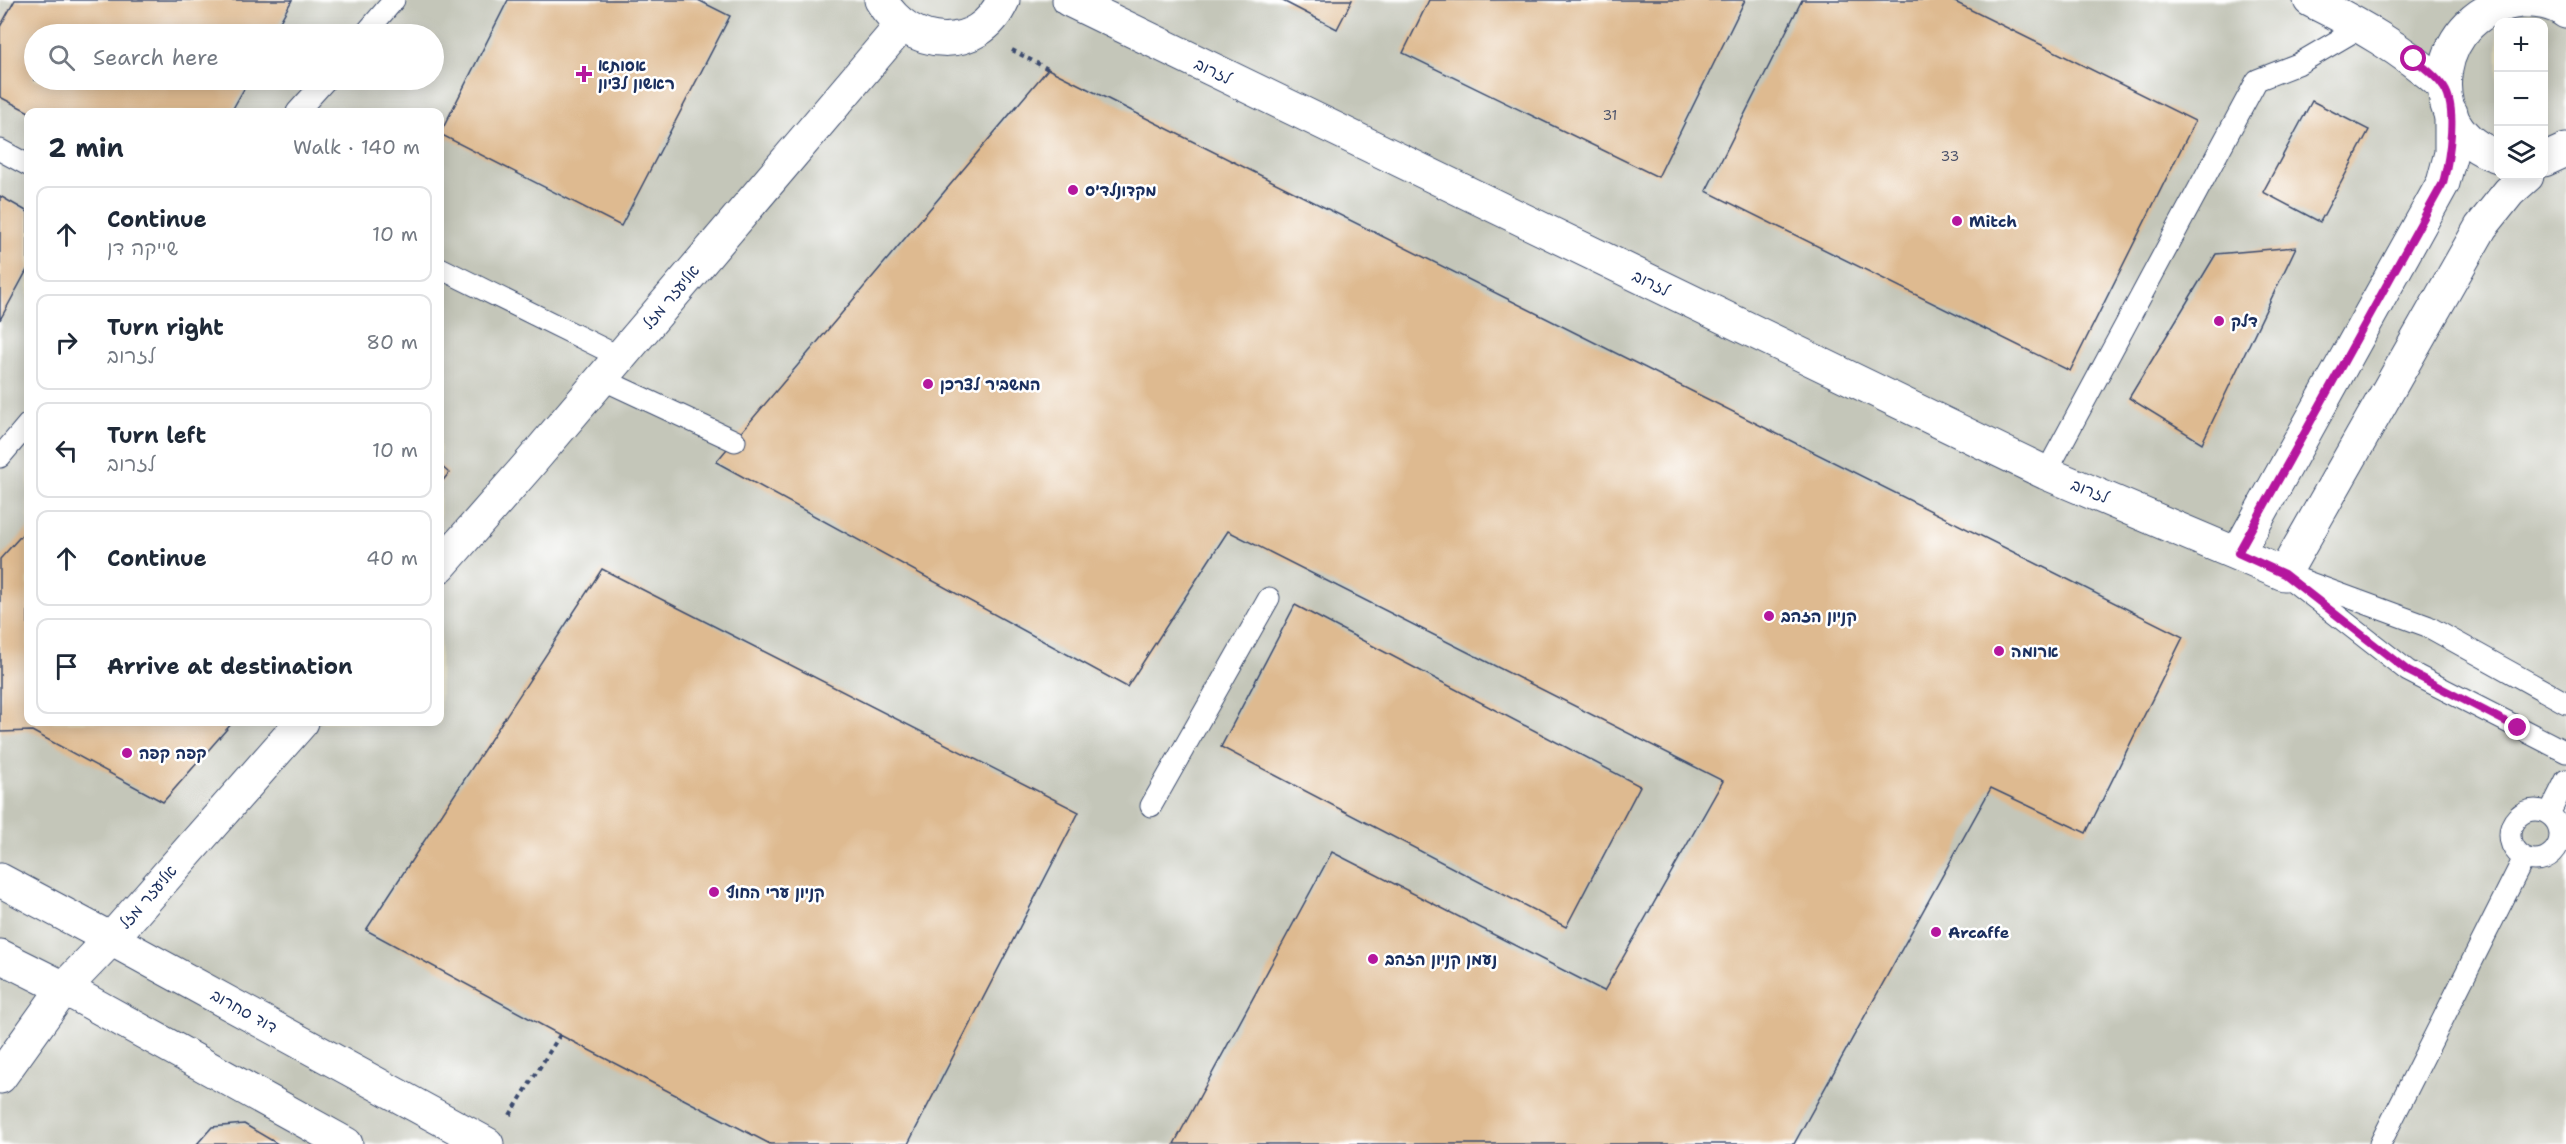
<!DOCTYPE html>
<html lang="en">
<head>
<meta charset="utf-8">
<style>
	body { margin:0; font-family:"Shantell Sans","Playpen Sans Hebrew",sans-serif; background:#f6f6f7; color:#1f2937 }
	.controls { position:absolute; right:18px; top:18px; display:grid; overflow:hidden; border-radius:12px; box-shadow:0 3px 15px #0003 }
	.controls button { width:54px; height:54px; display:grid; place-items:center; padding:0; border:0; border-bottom:2px solid #e0e1e3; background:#fff; color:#1f2937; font:30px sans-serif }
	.stop { position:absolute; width:18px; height:18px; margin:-14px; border:4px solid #b5179e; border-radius:50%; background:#fff }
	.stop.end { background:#b5179e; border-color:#fff; box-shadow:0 2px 6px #0008 }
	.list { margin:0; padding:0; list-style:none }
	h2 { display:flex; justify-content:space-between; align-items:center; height:78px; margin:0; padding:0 24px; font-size:26px }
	h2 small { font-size:20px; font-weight:400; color:#747a83 }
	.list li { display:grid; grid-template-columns:39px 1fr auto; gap:18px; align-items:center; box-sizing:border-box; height:96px; margin:0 12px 12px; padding:0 12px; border:2px solid #e0e1e3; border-radius:12px }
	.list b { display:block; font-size:22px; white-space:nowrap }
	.list p { margin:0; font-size:20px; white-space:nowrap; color:#747a83 }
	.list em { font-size:20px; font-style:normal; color:#747a83 }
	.icon { flex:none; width:33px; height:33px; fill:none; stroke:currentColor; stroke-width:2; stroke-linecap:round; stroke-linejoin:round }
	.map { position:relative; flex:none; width:2566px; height:1144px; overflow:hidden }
	.search { position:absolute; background:#fff; box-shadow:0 3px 15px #0003; left:24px; top:24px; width:420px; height:66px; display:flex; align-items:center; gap:15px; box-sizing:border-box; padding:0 21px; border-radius:33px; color:#747a83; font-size:22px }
	.panel { position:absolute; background:#fff; box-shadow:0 3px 15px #0003; left:24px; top:108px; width:420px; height:618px; border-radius:12px }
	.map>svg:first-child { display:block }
</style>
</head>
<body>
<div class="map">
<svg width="2566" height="1144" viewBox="0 0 2566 1144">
	<rect width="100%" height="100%" fill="#fff"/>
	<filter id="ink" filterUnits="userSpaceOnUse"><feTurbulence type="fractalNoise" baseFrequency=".0167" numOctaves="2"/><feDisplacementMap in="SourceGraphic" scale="12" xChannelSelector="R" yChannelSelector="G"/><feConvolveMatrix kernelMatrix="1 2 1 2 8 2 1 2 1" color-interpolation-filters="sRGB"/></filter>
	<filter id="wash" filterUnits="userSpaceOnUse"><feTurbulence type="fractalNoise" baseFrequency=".008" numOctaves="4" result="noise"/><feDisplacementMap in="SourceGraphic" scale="24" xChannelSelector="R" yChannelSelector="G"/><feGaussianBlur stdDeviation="1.35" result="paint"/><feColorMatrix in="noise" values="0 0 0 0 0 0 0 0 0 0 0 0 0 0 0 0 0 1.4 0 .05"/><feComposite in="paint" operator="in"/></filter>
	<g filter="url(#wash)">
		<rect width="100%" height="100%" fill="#e9e2bf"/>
		<path fill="#c4c6b9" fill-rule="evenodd" d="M0 0H2566V1144H0ZM2498 22H2544V176H2498ZM34 34H434V80H34ZM28 112H440V722H28Z"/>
		<g id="blocks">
			<path fill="#deba90" d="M15 0H292L273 34H34V80H249L231 112H29L0 97V27Z
				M508 0H698L730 16 621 226 440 134Z
				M1281 0H1352L1337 29Z
				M1429 0H1745L1658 177 1403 53Z
				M1802 0H1951L2195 121 2070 371 1706 191Z
				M1048 69 2183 637 2086 833 1991 788 1794 1144H1174L1332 852 1604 991 1723 781 1228 531 1127 687 716 462Z
				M2312 101 2369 130 2320 222 2263 192Z
				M0 196 28 212V268L0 320Z
				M2296 247 2202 443 2129 398 2216 254Z
				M440 465 449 473 440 484Z
				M28 528V722H233L163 802 32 731 0 732V559Z
				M602 569 1079 812 908 1144H770L560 1035 366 930Z
				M1295 605 1640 786 1566 927 1221 747Z
				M244 1124 278 1144H197L212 1127Z"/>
		</g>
	</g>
	<g filter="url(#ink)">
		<use href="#blocks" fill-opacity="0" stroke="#3a4a6d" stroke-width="1.5"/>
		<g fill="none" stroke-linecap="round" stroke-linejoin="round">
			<g stroke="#3a4a6d" stroke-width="23">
				<path id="lane" d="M365 34 394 0
					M297 112 326 80
					M0 150 28 165
					M440 268 620 357
					M602 379 735 441
					M0 457 28 424
					M2046 473 2257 80 2298 64 2363 26
					M2284 574 2408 671 2566 752
					M2302 580 2427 626 2566 703
					M1151 806 1269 598
					M2510 835a25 25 0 1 1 50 0a25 25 0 1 1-50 0Z
					M2549 814 2566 780
					M2380 1144 2524 858"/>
			</g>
			<g stroke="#3a4a6d" stroke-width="35">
				<path id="street" d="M881 0C909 50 979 55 1003 0
					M1069 0 2046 473 2284 574 2481 227 2509 192 2527 176
					M2238 553 2443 183 2451 153V113
					M440 566 526 468 901 26
					M0 1077 64 988 111 939 302 722"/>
			</g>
			<g stroke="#3a4a6d" stroke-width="35">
				<path id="secondary" d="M2310 0C2360 25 2402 49 2444 86
					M2498 156C2415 131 2433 8 2522 1 2536 0 2554 3 2566 12
					M2544 160 2566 150
					M0 880 111 939 487 1144
					M0 956 64 988 346 1144"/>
			</g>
			<path stroke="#3a4a6d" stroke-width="4" stroke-dasharray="4.5 4.5" stroke-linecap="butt" d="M1012 50 1048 69
				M510 1115 560 1035"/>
			<use href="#lane" stroke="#fff" stroke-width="21"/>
			<use href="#street" stroke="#fff" stroke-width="33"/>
			<use href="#secondary" stroke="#fff" stroke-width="33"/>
		</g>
	</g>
	<g fill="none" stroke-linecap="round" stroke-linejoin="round" filter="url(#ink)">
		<path stroke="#b5179e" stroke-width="8" d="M2414 59C2423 67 2435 75 2442 85 2459 104 2449 160 2443 183L2238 553 2284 574 2408 671 2518 728"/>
	</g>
	<g fill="#b5179e" stroke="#fff" stroke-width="2">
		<path d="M581 65h6v6h6v6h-6v6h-6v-6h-6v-6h6z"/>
		<circle cx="1073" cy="190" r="6"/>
		<circle cx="1957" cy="221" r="6"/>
		<circle cx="2219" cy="321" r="6"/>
		<circle cx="928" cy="384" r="6"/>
		<circle cx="1769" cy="616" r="6"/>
		<circle cx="1999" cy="651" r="6"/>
		<circle cx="127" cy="753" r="6"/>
		<circle cx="714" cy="892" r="6"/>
		<circle cx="1936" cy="932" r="6"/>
		<circle cx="1373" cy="959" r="6"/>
	</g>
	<g text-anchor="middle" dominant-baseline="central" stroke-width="5" stroke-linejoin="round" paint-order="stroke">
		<g font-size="14" fill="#4c526a">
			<text x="1610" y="115">31</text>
			<text x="1950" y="156">33</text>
		</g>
		<g font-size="16" font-weight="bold" fill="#1b2f5e" stroke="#fff" text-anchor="start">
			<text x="598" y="65">אסותא<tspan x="598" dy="18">ראשון לציון</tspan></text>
			<text x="1085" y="190">מקדונלד'ס</text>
			<text x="1969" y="221">Mitch</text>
			<text x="2231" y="321">דלק</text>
			<text x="940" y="384">המשביר לצרכן</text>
			<text x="1781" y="616">קניון הזהב</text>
			<text x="2011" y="651">ארומה</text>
			<text x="139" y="753">קפה קפה</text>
			<text x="726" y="892">קניון ערי החוף</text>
			<text x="1948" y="932">Arcaffe</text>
			<text x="1385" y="959">נעמן קניון הזהב</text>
		</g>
		<g font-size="16" fill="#1b2f5e" stroke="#fff">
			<text transform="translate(1213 71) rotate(26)">לזרוב</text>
			<text transform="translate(1651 283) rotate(26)">לזרוב</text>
			<text transform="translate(671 297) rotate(-50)">אליעזר מזל</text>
			<text transform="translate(2090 491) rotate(22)">לזרוב</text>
			<text transform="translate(148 897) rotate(-49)">אליעזר מזל</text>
			<text transform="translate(244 1011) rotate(29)">דוד סחרוב</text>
		</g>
	</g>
</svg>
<div class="controls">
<button>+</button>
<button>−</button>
<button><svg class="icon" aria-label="layers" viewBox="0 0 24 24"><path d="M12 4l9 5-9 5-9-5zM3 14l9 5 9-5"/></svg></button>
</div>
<div class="stop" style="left:2414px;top:59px"></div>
<div class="stop end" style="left:2518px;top:728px"></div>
<div class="search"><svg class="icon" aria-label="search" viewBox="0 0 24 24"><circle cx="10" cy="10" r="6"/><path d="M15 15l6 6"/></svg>Search here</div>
<section class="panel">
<h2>2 min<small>Walk · 140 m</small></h2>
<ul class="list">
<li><svg class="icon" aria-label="ahead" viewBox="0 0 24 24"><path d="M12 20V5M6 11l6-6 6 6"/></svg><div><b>Continue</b><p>שייקה דן</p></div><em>10 m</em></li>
<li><svg class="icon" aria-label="right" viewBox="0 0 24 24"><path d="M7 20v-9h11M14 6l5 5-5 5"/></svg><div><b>Turn right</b><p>לזרוב</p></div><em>80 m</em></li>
<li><svg class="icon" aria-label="left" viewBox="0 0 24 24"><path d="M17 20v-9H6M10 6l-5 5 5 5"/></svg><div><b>Turn left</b><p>לזרוב</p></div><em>10 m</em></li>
<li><svg class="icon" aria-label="ahead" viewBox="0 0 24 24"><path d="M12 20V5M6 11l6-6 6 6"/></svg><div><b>Continue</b></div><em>40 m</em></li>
<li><svg class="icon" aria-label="arrive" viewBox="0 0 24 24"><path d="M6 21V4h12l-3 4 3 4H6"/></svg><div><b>Arrive at destination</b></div></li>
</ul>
</section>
</div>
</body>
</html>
